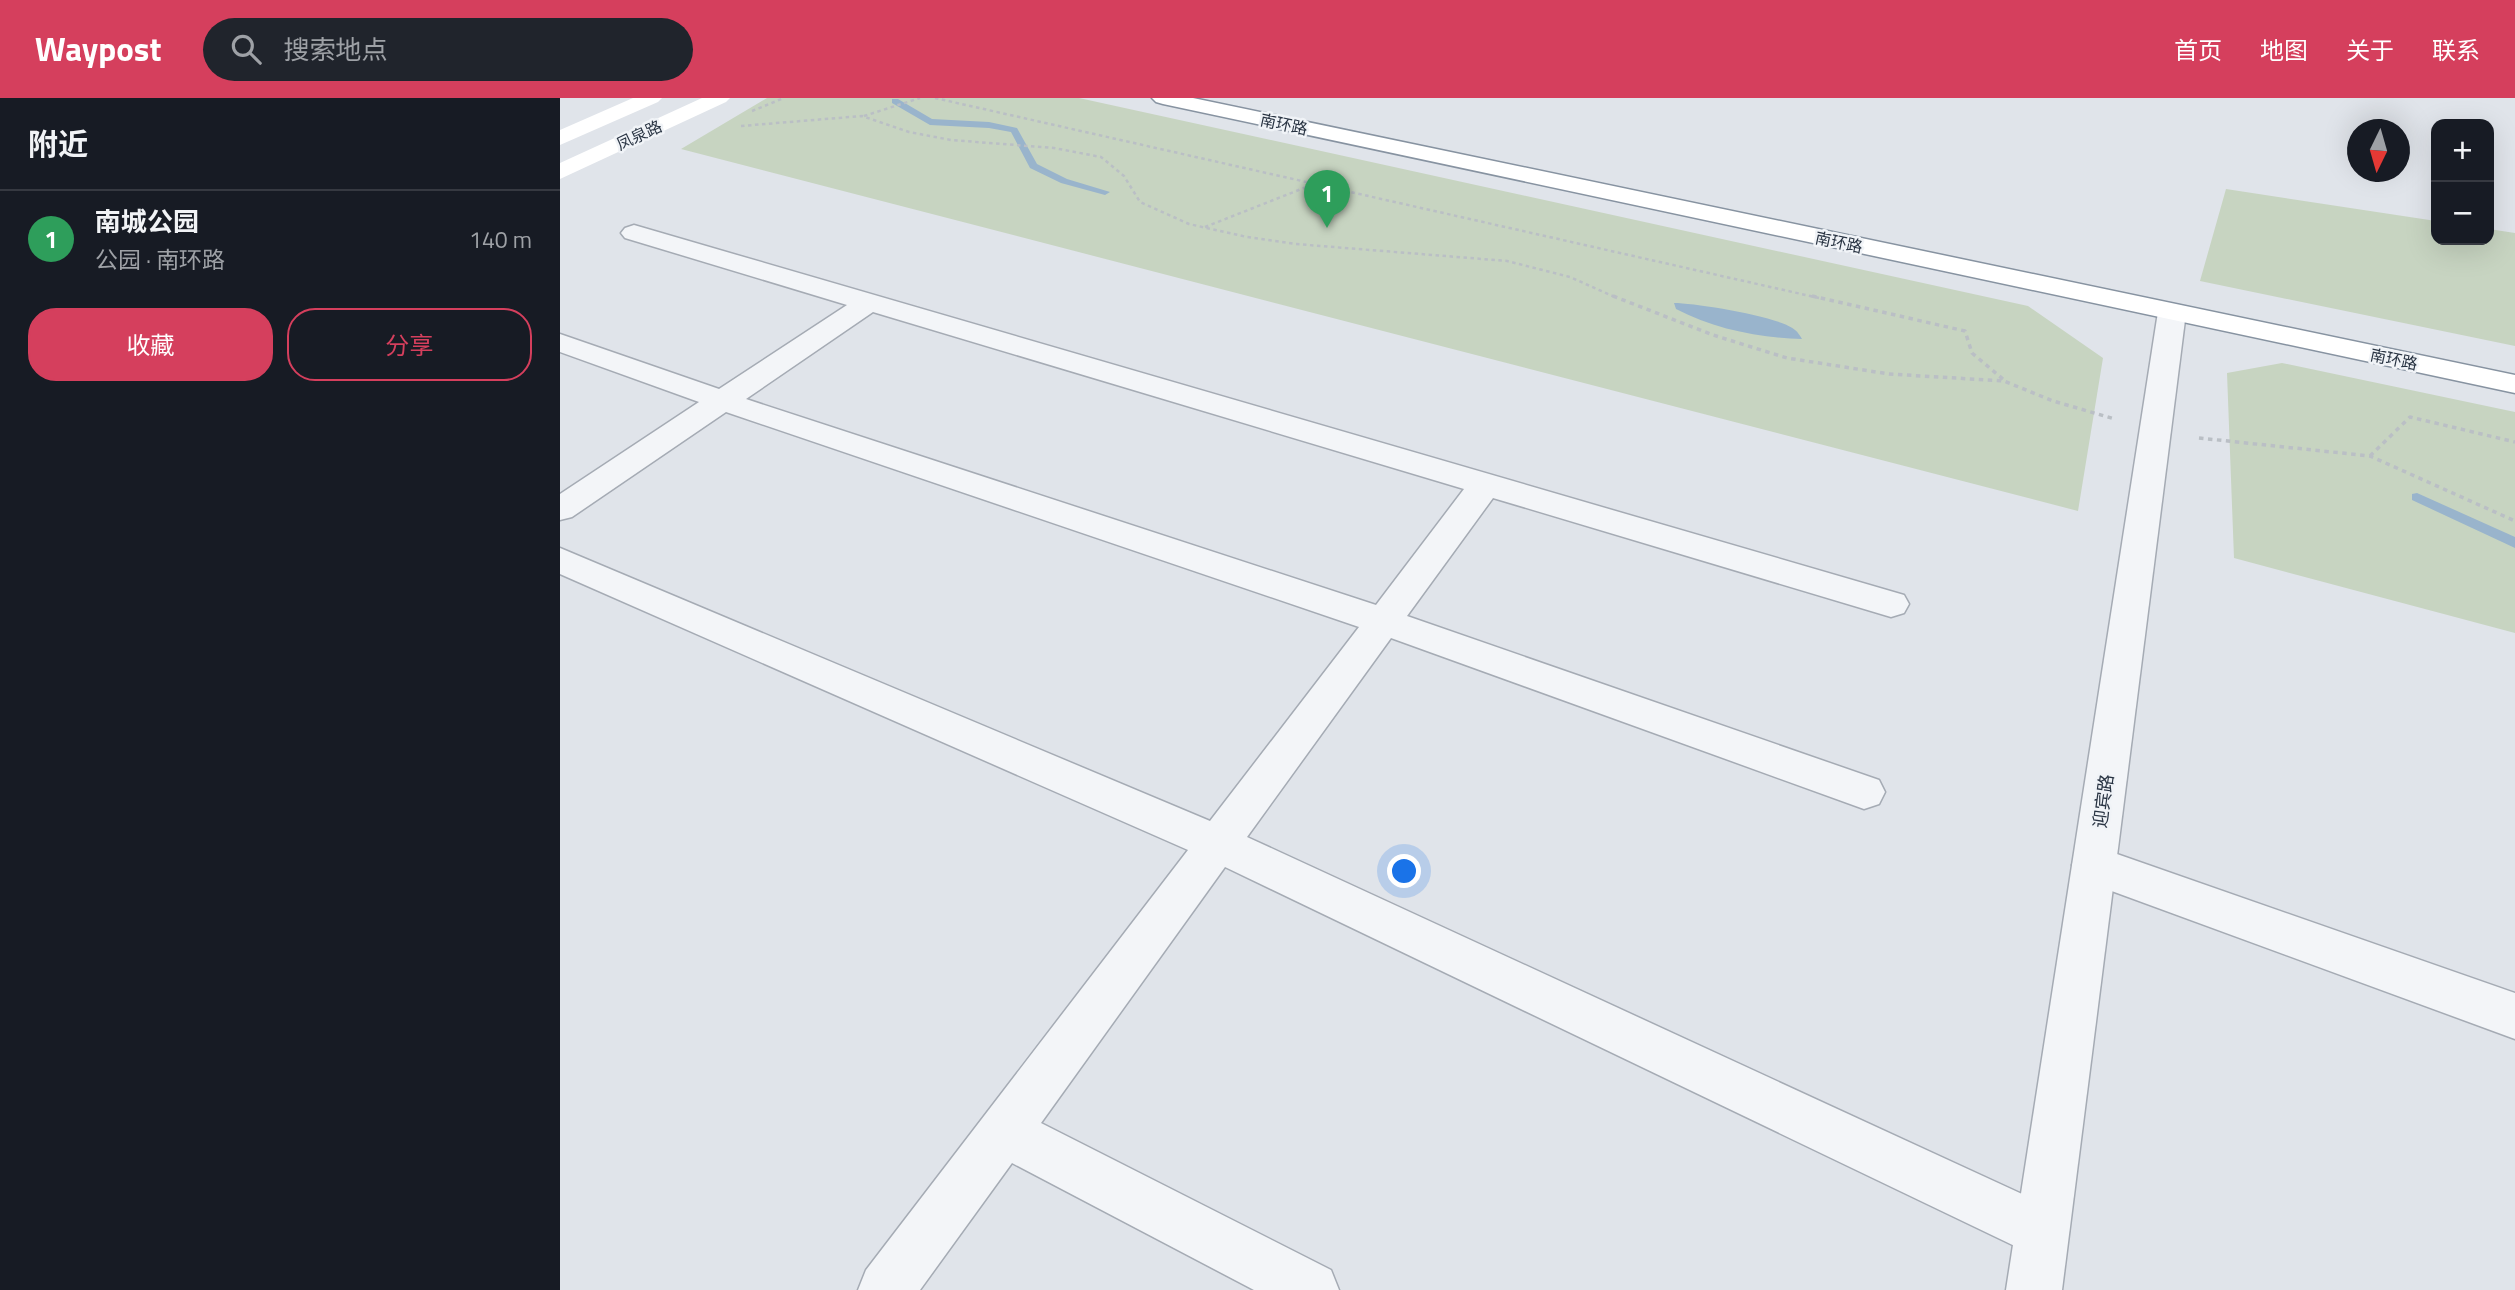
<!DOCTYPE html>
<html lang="zh">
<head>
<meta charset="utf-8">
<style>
	body { margin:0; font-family:"Titillium Web","Noto Sans SC",sans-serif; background:#20242c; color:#f1f3f6 }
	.controls { position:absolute; right:21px; top:21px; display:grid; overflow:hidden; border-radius:14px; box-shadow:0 7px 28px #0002 }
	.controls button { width:63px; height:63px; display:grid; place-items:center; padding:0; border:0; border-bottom:2px solid #363941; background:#171b24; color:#f1f3f6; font:35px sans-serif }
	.compass { position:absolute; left:1787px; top:21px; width:63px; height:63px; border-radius:50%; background:#171b24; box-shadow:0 7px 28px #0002; rotate:185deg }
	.you { position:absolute; left:845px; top:774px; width:24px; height:24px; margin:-18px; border:5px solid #fff; border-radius:50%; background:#1a73e8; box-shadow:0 0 0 10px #1a73e833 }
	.badge { display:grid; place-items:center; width:46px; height:46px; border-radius:50%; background:#d53f5d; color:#fff; font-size:23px; font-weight:700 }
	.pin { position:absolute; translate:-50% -58px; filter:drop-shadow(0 2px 4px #0008) }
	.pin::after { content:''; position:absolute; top:37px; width:24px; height:21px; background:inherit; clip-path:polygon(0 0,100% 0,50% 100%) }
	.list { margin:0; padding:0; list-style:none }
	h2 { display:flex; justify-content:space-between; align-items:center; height:91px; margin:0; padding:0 28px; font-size:30px }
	h2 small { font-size:23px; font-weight:400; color:#9ea1a6 }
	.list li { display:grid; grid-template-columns:46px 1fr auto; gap:21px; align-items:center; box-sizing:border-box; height:98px; padding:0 28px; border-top:2px solid #363941 }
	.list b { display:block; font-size:26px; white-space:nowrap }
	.list p { margin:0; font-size:23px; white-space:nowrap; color:#9ea1a6 }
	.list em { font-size:23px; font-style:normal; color:#9ea1a6 }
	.actions { display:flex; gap:14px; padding:21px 28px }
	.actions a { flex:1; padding:16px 0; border:2px solid #d53f5d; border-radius:28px; text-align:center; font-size:24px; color:#d53f5d }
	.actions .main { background:#d53f5d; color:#fff }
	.icon { flex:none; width:38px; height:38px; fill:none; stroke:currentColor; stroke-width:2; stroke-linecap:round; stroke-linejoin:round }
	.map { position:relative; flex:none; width:1955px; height:1192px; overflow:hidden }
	header { display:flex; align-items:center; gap:42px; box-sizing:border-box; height:98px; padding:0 35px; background:#d53f5d; color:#fff }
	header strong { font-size:33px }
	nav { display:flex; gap:38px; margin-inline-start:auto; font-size:24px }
	.search { width:490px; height:63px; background:#20242c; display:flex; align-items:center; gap:18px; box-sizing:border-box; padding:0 24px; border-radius:38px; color:#9ea1a6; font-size:26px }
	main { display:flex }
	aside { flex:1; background:#171b24 }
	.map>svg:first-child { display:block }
</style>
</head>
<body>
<header>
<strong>Waypost</strong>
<div class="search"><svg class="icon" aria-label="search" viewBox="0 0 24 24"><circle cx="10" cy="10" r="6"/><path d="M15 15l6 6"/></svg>搜索地点</div>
<nav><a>首页</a><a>地图</a><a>关于</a><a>联系</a></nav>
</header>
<main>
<aside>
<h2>附近<small></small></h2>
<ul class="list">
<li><span class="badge" style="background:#2e9e5b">1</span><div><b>南城公园</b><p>公园 · 南环路</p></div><em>140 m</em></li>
</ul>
<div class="actions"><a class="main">收藏</a><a>分享</a></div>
</aside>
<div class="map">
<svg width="1955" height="1192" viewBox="0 0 1955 1192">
	<rect width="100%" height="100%" fill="#e0e4ea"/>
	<path fill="#c7d4c1" d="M207 0H519L1468 208 1543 260 1518 413 121 51Z
		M1666 91 1876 123V142H1929V131L1955 135V248L1640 183Z
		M1722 265 1955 314V535L1674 460 1667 275Z"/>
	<path fill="#99b4cc" d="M1114 205C1136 205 1222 219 1235 232 1238 234 1240 238 1242 241 1200 240 1154 231 1116 211Z"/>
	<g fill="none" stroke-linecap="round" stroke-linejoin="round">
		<path fill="#99b4cc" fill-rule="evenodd" d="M332 1H338L372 21 429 24 457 30 477 66 507 81 550 94 545 97 501 85 470 70 451 34 429 30 370 27 332 5Z
			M1857 395 1955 439V450L1852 402V396Z"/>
		<g stroke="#a5abb4" stroke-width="3">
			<path id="minor" d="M74 127 1344 497 1349 506 1344 515 1331 519 933 400 847 518 1319 682 1325 694 1319 706 1304 711 831 540 687 739 1501 1114 1509 1133 1501 1152 1482 1160 1463 1152 665 769 481 1025 771 1172 779 1192H694L452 1065 360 1192H298L306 1172 628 752 0 476V450L650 723 799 529 166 314 12 419 0 422V396L139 304 0 254V236L159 291 287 207 65 140 61 135 65 130ZM313 214 904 391 816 507 186 301Z
				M1534 748 1955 895V941L1519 781 1512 767 1519 753Z"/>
		</g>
		<g stroke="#a5abb4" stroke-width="3">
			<path id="tertiary" d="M1612 206 1622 208 1626 214 1502 1192H1446L1598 214 1602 208Z"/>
		</g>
		<g stroke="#8793a1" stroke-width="3">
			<path id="trunk" d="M592 0H633L1955 277V295L603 6 596 4Z"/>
		</g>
		<path stroke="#babfc5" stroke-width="2.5" stroke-dasharray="3.5 3.5" stroke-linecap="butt" d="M375 0 1259 200
			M192 13 224 0
			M304 18 360 0
			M181 28 302 18 349 34 391 42 494 50 541 59 564 78 580 104 629 126 687 139 736 146 947 163 1010 179 1057 200
			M645 129 754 86"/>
		<path stroke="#babfc5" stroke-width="3.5" stroke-dasharray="4.5 4.5" stroke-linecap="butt" d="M1053 198 1153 237 1227 260 1329 276 1444 283 1493 303 1555 321
			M1252 198 1405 233 1412 255 1444 282
			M1639 340 1810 358 1955 423
			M1810 358 1850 319 1955 344"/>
		<use href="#minor" fill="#f3f5f8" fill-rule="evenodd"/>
		<use href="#tertiary" fill="#f3f5f8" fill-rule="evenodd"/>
		<path fill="#fff" fill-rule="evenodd" d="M73 0H102L98 4 0 47V32Z
			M142 0H170L166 4 0 81V65Z"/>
		<use href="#trunk" fill="#fff" fill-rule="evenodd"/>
	</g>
	<g text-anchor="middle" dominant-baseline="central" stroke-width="5" stroke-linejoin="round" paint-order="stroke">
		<g font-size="16" fill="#283342" stroke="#f0f3f7">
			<text transform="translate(724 26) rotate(12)">南环路</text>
			<text transform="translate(79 37) rotate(-25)">凤泉路</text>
			<text transform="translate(1279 144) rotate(12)">南环路</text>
			<text transform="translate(1834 261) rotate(12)">南环路</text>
		</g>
		<g font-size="18" fill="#283342" stroke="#f0f3f7">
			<text transform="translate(1543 703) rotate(-82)">迎宾路</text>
		</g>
	</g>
</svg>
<div class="controls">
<button>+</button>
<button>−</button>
</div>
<svg class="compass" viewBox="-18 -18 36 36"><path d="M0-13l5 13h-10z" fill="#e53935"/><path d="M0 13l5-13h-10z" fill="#9ea1a6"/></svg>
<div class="you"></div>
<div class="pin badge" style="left:767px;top:130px;background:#2e9e5b">1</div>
</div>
</main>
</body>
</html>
